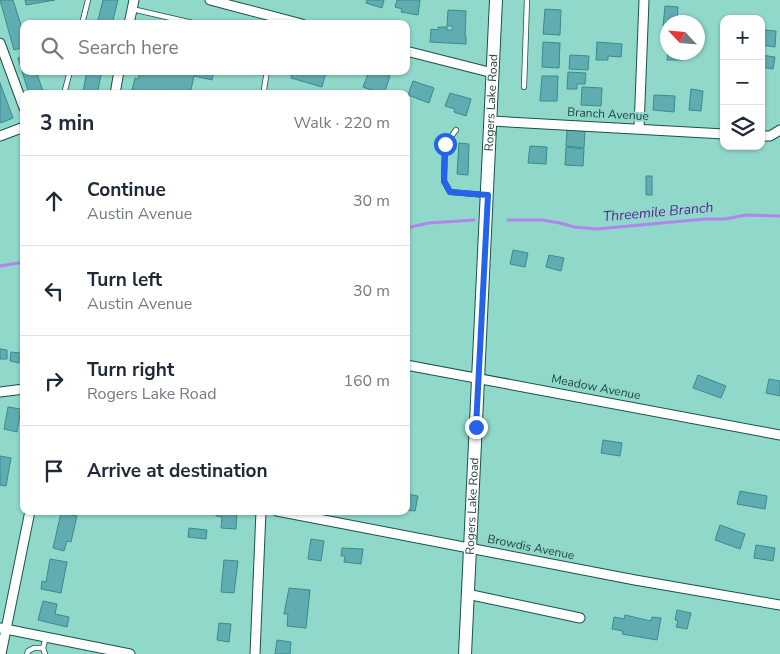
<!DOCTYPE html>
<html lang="en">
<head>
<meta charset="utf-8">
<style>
	body { margin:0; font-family:"Nunito Sans",sans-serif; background:#f6f6f7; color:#1f2937 }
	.controls { position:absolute; right:15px; top:15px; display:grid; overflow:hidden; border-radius:10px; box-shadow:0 1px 4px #0004 }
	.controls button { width:45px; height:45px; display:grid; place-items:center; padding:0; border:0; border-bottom:1px solid #e0e1e3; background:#fff; color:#1f2937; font:25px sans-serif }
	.compass { position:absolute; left:660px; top:15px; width:45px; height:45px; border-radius:50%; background:#fff; box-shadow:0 1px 4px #0004; rotate:296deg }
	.stop { position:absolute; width:15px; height:15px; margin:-11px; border:4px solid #2563eb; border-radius:50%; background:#fff }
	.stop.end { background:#2563eb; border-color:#fff; box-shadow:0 1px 5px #0008 }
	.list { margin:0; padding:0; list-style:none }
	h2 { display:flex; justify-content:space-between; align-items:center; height:65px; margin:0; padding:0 20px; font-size:21px }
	h2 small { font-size:16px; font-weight:400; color:#747a83 }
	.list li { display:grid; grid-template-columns:32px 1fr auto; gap:15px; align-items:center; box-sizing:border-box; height:90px; padding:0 20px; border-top:1px solid #e0e1e3 }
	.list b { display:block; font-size:19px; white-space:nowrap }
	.list p { margin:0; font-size:16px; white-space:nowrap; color:#747a83 }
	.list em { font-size:16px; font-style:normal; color:#747a83 }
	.icon { flex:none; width:28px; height:28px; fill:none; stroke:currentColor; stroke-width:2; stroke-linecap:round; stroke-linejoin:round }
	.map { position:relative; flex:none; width:780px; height:654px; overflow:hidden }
	.search { position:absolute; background:#fff; box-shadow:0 1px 4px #0004; left:20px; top:20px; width:390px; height:55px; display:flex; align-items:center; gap:12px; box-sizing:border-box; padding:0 18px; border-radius:10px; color:#747a83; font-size:19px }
	.panel { position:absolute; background:#fff; box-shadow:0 1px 4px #0004; left:20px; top:90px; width:390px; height:425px; border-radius:10px }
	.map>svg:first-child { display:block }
</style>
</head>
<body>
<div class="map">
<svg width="780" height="654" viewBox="0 0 780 654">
	<rect width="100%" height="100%" fill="#8fd8ca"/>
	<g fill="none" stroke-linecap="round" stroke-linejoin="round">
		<path stroke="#af86ed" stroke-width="3" d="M508 220H542L560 223 574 227 597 229 705 219H725L746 215 780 216
			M406 228 429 223 474 220
			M0 266 24 262"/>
	</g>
	<path fill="#60adb1" stroke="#3b8a8e" d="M0 0H13L24 35V47L14 50Z
		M25 0H55L26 5Z
		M103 0H118L112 24H97Z
		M367 0H384L382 8 366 3Z
		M397 0H420L418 15 401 12 402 9 395 7Z
		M665 6 678 7 677 22H668V27H663Z
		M545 9 561 10 560 35 543 34Z
		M448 10 466 11 465 36H466V44L430 42 431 29 438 30V27H447V30H452L453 26H447Z
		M763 30 776 31 775 47 761 45Z
		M543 42 560 43 559 68 542 67Z
		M597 42 622 44 621 57 608 56V60H596Z
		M668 52H682V60H667Z
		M570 55 589 56 588 70 569 69Z
		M761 55 775 57 773 69 761 67Z
		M24 56V71H36L44 94H29L18 58Z
		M87 71H102L97 94 83 91Z
		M140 71 159 73V71H214L212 80 194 76 190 94H131L135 78 138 79Z
		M292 71H323L326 72 322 87 291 78Z
		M369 71H375L390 76 384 94 363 87Z
		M568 72 586 73 585 84H577V89H567Z
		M542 76H558L557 101H540Z
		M413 81 434 88 429 103 408 95Z
		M0 83 13 118 1 123 0 121Z
		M582 87 602 88 601 106 581 105Z
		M691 89 703 91 701 111 689 110Z
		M450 93 471 99 466 116 454 112 455 109 445 106Z
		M654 95 675 96 674 112 653 110Z
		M567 129 585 131 584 148 566 146Z
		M459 143 469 144 468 175 457 174Z
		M530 146 547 147 546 164 528 163Z
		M566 147 584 149 583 166 565 165Z
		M646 176H652V195H646Z
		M513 250 528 253 525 267 510 264Z
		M549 255 564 258 561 271 546 267Z
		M21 345 24 346V359L19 358V363L10 361 11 352 20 353Z
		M0 349 7 350V359H0Z
		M698 375 726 386 721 398 693 388Z
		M769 379 780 381V396L766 393Z
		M8 407 21 409 17 432 4 429Z
		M603 440 622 443 620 456 601 453Z
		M0 456 11 458 6 486 0 485Z
		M740 491 767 496 765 509 737 504Z
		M406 494 418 496 415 511 406 510Z
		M217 511H237L236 529 221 528 222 517 216 516Z
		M61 513 77 516 71 542 67 541 64 551 53 548Z
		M720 525 745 534 740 549 715 540Z
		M189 528 207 530 206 539 188 537Z
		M311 539 324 541 321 561 308 559Z
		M756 545 775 548 773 561 754 558Z
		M342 548 363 549 361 564 344 562 345 556H341Z
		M50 559 67 562 61 593 41 589 42 581 46 582Z
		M224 560 238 561 234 593 221 592Z
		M289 588 310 590 306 628 287 626 288 614H284Z
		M43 601 57 604 55 614 69 617 67 627 38 620Z
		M677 610 691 613 687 629 676 627 678 621 675 620Z
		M625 615 651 621 652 617 661 618 657 640 622 634 623 631 612 629 614 617 624 619Z
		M219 623 231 624 229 642 217 640Z
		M277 640 291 642 290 654H275Z"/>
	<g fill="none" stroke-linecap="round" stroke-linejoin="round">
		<g stroke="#185249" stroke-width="6">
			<path id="service" d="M132 9 197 24
				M82 24 88 0
				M524 87 527 0
				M64 94 70 71
				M265 94 264 89 267 71
				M456 130 445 145 444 181 450 192 485 195
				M27 654 28 651 34 648H43
				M45 654 43 648 46 637"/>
		</g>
		<g stroke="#185249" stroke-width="11">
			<path id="minor" d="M210 0 302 24
				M129 24 134 0
				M0 43 24 108
				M406 51 493 73
				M115 94 119 71
				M491 121 724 134
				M639 128 644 0
				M0 136 24 127
				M761 136H770L780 130
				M406 365 780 435
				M0 392 24 389
				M277 511 635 580 780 605
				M467 594 580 618
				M0 628 130 654
				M1 654 30 511
				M255 654 261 511"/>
		</g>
		<g stroke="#185249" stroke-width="14">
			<g id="secondary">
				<path id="s1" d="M465 654 496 0"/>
			</g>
		</g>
		<use href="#service" stroke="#fff" stroke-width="4.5"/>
		<use href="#minor" stroke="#fff" stroke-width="9"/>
		<use href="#secondary" stroke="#fff" stroke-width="12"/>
	</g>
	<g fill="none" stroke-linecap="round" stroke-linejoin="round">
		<path stroke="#2563eb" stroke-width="6" d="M445 144 444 181 450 192 488 195 476 427"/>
	</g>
	<g text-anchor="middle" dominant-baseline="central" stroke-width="4" stroke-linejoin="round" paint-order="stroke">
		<g font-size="12" fill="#24433d" stroke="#8fd8ca">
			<text stroke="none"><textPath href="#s1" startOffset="552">Rogers Lake Road</textPath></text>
			<text transform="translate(608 114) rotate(3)">Branch Avenue</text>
			<text transform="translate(596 387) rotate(11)">Meadow Avenue</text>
			<text stroke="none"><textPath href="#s1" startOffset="148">Rogers Lake Road</textPath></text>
			<text transform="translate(531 547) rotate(11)">Browdis Avenue</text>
		</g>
		<g font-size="14" font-style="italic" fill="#5a1e97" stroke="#8fd8ca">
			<text transform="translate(658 212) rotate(-5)">Threemile Branch</text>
		</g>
	</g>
</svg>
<div class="controls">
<button>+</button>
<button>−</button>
<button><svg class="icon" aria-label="layers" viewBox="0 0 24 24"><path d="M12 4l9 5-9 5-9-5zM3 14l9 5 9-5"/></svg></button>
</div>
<svg class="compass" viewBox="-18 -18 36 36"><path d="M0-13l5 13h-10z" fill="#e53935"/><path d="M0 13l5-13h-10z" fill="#747a83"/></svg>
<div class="stop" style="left:445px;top:144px"></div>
<div class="stop end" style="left:476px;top:427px"></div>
<div class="search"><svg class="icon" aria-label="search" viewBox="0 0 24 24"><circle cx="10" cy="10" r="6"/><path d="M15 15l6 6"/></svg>Search here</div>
<section class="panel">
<h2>3 min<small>Walk · 220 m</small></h2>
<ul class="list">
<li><svg class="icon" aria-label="ahead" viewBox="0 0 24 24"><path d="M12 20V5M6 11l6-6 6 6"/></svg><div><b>Continue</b><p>Austin Avenue</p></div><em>30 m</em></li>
<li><svg class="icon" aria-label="left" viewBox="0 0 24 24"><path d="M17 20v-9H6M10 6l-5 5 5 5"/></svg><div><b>Turn left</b><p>Austin Avenue</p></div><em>30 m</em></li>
<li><svg class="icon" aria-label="right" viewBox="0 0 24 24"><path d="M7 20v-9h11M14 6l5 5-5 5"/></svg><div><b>Turn right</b><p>Rogers Lake Road</p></div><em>160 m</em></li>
<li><svg class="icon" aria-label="arrive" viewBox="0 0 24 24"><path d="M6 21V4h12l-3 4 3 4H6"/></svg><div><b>Arrive at destination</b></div></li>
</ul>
</section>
</div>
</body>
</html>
